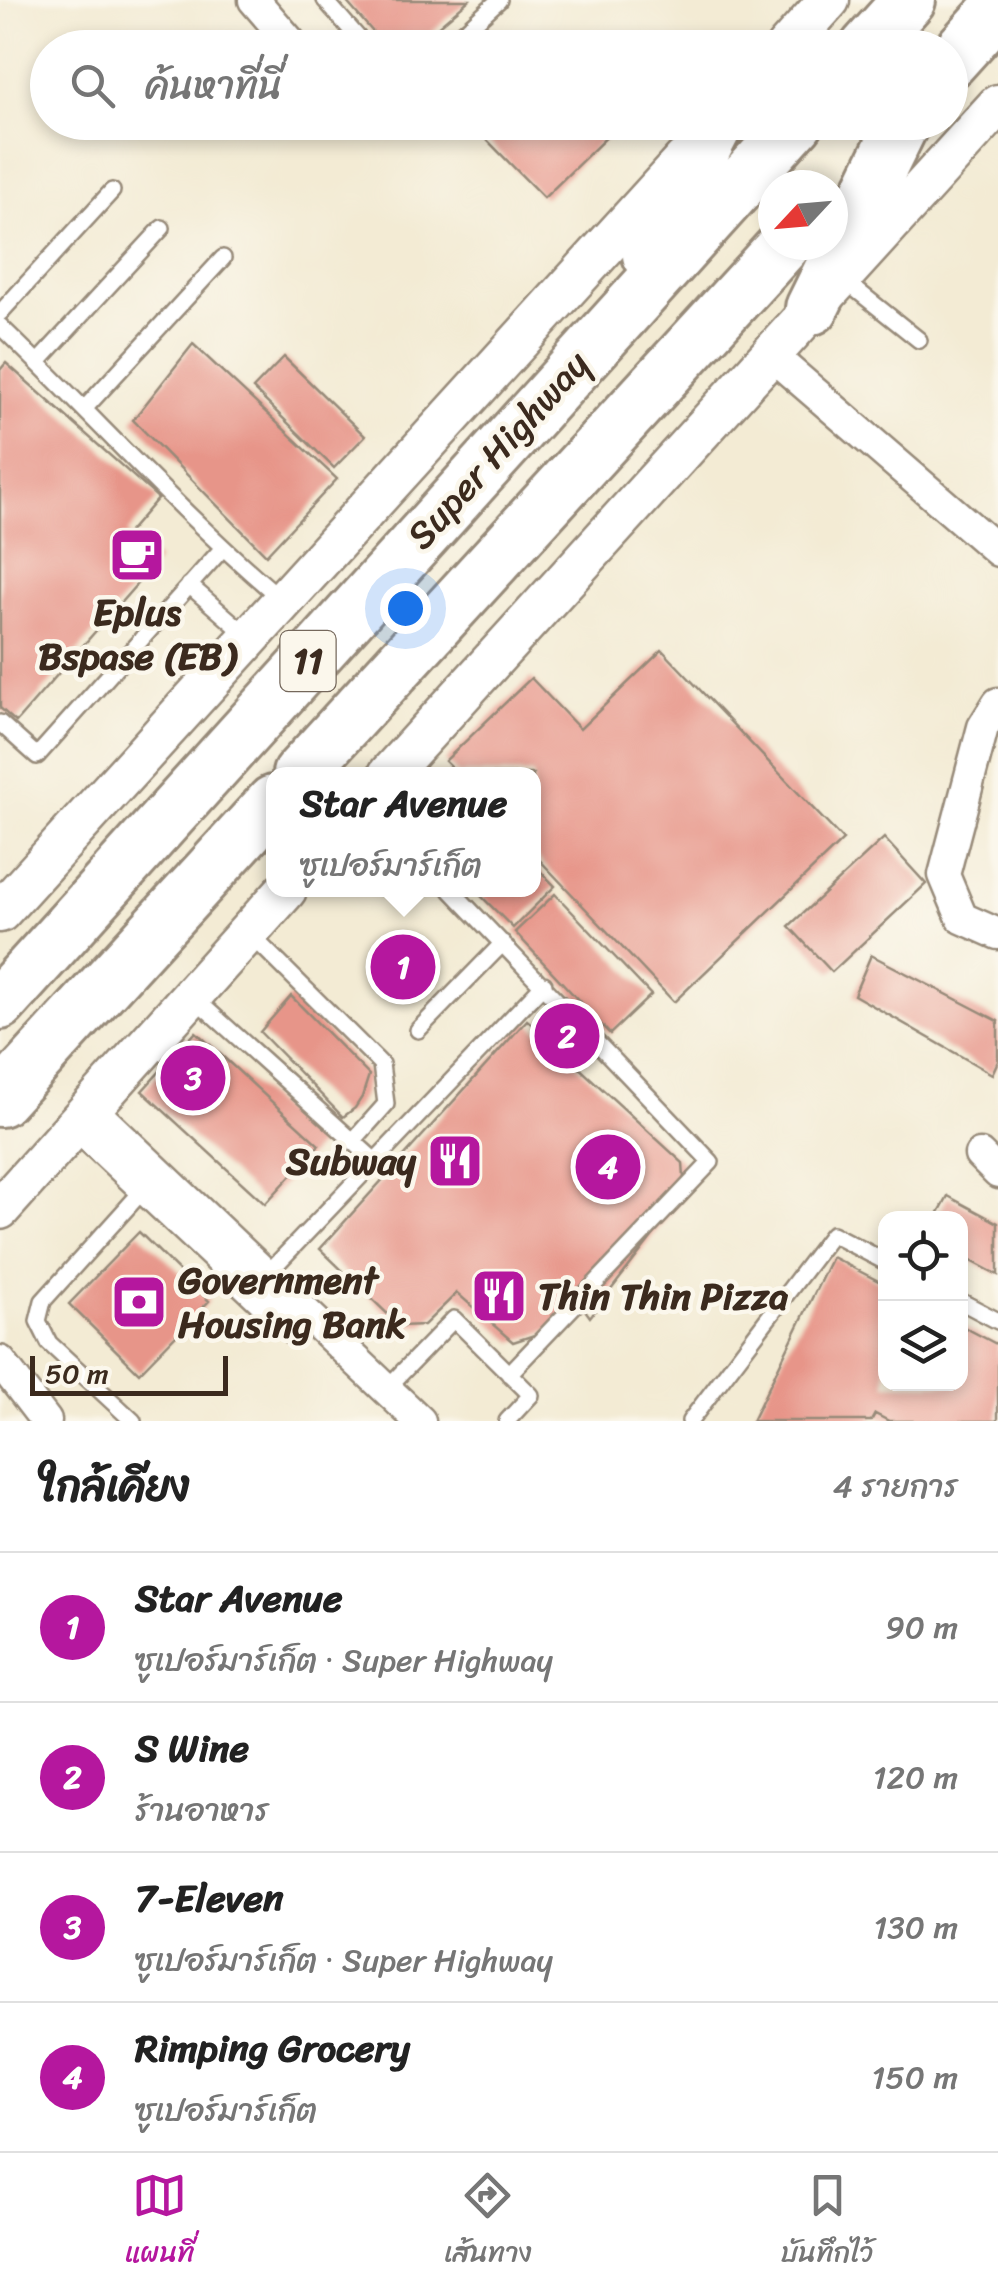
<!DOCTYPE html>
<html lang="th">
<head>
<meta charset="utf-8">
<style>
	body { margin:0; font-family:Sriracha,"Playpen Sans Thai",sans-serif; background:#f6f6f6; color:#222 }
	.controls { position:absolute; right:30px; bottom:30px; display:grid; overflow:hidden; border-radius:20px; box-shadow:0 5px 15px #0003 }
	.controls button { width:90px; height:90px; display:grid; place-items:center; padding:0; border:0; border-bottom:2px solid #e0e0e0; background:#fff; color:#222; font:50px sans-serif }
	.compass { position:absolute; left:758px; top:170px; width:90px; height:90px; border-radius:50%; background:#fff; box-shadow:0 5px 15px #0003; rotate:244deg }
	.scale { position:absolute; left:30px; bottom:25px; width:198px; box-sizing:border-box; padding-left:10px; border:5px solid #3b2a1e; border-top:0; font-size:28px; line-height:35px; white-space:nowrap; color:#3b2a1e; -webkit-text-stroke:8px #fbf7ec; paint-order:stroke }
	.you { position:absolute; left:405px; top:608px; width:35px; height:35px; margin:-25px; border:8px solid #fff; border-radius:50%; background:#1a73e8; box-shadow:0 0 0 15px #1a73e833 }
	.badge { display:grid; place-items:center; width:65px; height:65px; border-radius:50%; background:#b5179e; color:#fff; font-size:32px; font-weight:700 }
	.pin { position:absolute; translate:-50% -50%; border:5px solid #fff; box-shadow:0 2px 10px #0006 }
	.popup { position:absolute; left:266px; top:767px; width:275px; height:130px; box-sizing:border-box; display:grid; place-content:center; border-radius:20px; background:#fff; filter:drop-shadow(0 2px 8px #0005); font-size:32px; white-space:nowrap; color:#767676 }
	.popup b { font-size:38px; color:#222 }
	.popup::after { content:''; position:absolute; left:50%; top:100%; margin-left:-20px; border:20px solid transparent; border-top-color:#fff }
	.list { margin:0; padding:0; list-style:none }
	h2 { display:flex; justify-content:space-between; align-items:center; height:130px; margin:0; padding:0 40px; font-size:42px }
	h2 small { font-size:32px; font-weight:400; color:#767676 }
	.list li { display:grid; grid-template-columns:65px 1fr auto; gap:30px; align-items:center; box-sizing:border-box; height:150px; padding:0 40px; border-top:2px solid #e0e0e0 }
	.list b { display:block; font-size:38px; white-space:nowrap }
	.list p { margin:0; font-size:32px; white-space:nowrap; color:#767676 }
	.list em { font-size:32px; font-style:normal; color:#767676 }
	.icon { flex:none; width:55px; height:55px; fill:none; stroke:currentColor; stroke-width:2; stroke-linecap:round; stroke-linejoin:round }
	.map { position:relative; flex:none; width:998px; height:1421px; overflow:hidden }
	.search { position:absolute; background:#fff; box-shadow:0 5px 15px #0003; left:30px; right:30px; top:30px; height:110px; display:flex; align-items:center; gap:25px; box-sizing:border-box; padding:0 35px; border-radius:55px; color:#767676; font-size:38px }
	.sheet { height:730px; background:#fff }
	nav { display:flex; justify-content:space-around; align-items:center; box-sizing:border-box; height:140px; border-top:2px solid #e0e0e0; background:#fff; font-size:28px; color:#767676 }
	nav a { display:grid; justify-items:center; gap:5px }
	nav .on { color:#b5179e }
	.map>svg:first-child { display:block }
</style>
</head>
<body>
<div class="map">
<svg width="998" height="1421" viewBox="0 0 998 1421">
	<rect width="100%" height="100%" fill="#fbf7ec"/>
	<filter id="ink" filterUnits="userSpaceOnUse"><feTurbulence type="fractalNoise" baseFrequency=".01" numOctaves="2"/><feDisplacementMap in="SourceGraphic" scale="20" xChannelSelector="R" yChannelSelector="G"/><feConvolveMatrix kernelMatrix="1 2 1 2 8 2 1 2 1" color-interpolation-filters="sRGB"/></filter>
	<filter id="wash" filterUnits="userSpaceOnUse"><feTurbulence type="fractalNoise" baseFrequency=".0048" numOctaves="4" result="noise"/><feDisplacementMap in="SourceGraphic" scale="40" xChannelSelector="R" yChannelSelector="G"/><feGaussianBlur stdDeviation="2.25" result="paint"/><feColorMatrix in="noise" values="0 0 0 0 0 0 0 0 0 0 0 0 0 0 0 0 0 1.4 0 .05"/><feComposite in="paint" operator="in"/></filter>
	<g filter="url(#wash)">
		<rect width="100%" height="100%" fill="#f3ebd4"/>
		<g id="blocks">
			<path fill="#e79589" d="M345 0H469L413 48 380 40Z
				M501 122H622L544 198 485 138Z
				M193 344 337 479 266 555 133 420Z
				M284 357 365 436 334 468 253 389Z
				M6 363 158 498 127 534 157 561 16 722 0 708V370Z
				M662 650 843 840 674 1002 533 853V774H458L445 761 531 678 580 729Z
				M884 838 926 884 832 972 789 926Z
				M533 864 555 886 513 928 475 890H533Z
				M555 894 651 995 610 1034 515 932Z
				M871 955 998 1021V1061L992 1074 854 995Z
				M291 996 369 1075 362 1097 355 1108 343 1117 260 1032Z
				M527 1020 683 1163 685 1194 590 1317 582 1306 565 1325 513 1342 457 1293 424 1325 400 1326 320 1249Z
				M196 1032 319 1145 265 1204 142 1091Z
				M948 1196 998 1223V1275L960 1255V1218H936Z
				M139 1232 209 1301 139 1373 69 1304Z
				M832 1257 886 1285V1384H960V1325L998 1345V1421H889L875 1414 871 1421H752Z"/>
		</g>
	</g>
	<g filter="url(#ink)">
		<use href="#blocks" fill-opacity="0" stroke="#978a79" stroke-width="2.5"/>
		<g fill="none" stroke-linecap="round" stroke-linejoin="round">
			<g stroke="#978a79" stroke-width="20">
				<path id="lane" d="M325 0 367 48
					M446 48 499 0
					M844 280 919 340
					M0 313 112 191
					M0 326C94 416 181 514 280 598
					M38 362 162 228
					M86 407 223 258
					M189 585 249 637
					M0 723 37 756 222 549
					M451 890 711 1162 509 1374
					M249 933 381 1064 386 1104 353 1141
					M192 996 375 1161
					M418 1030 503 943
					M267 1274 544 984
					M960 1301 998 1321
					M386 1389 454 1319 531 1395 507 1421
					M133 1421 49 1343 38 1321 43 1301 144 1189
					M690 1421 832 1234 886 1262"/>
			</g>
			<g stroke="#978a79" stroke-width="35">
				<path id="street" d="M254 0 291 43
					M771 355 998 551
					M998 703 983 727 944 875 962 918 998 934
					M89 1107 420 1421
					M75 1123 294 1329
					M980 1155 998 1173
					M0 1361 46 1421"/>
			</g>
			<g stroke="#978a79" stroke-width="45">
				<path id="secondary" d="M786 48 829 0
					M389 774 998 105
					M0 912 685 159
					M0 1209 286 890"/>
			</g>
			<g stroke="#978a79" stroke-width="58">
				<path id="highway" d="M866 48 909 0
					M950 62 998 9
					M649 255 718 122
					M812 308 903 122
					M299 774 784 245
					M0 1003 797 122
					M0 1100 273 802"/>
			</g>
			<use href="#lane" stroke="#fff" stroke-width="15"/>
			<use href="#street" stroke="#fff" stroke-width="30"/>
			<use href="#secondary" stroke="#fff" stroke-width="40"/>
			<use href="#highway" stroke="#fff" stroke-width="52"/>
		</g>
	</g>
	<defs>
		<g id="cafe-square" transform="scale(2.875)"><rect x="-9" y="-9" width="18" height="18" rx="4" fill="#b5179e" stroke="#fbf7ec"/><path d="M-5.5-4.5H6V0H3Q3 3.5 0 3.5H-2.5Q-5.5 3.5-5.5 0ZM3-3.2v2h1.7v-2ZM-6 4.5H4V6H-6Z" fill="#fff"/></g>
		<g id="restaurant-square" transform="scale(2.875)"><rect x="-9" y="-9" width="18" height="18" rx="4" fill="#b5179e" stroke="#fbf7ec"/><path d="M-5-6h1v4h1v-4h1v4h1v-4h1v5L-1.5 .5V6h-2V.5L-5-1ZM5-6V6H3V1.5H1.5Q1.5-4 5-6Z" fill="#fff"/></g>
		<g id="bank-square" transform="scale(2.875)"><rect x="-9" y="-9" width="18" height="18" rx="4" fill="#b5179e" stroke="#fbf7ec"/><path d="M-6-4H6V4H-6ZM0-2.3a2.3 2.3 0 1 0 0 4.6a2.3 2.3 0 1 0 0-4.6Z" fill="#fff"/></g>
	</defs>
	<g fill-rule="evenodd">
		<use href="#cafe-square" x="137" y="555"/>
		<use href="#restaurant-square" x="455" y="1161"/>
		<use href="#restaurant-square" x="499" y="1296"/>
		<use href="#bank-square" x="139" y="1302"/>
	</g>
	<g text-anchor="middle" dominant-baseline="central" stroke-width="9" stroke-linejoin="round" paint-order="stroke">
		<rect fill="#fbf7ec" stroke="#75685c" stroke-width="2.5" x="280.5" y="631" width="55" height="60" rx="8"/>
		<g font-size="35" font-weight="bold" fill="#3b2a1e">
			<text x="308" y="661">11</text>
		</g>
		<g font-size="38" fill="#3b2a1e" stroke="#fbf7ec">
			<text transform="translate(498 450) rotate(-48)">Super Highway</text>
		</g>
		<g font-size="38" font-weight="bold" fill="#3b2a1e" stroke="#fbf7ec" text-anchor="start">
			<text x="137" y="612" text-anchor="middle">Eplus<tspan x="137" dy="44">Bspase (EB)</tspan></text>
			<text x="416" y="1161" text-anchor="end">Subway</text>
			<text x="178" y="1280">Government<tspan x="178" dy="44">Housing Bank</tspan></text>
			<text x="538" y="1296">Thin Thin Pizza</text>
		</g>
	</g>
</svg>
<div class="controls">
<button><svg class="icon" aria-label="locate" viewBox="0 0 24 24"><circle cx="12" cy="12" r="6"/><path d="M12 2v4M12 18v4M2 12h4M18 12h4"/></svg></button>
<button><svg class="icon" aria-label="layers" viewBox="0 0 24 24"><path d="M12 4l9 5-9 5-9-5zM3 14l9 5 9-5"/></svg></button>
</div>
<svg class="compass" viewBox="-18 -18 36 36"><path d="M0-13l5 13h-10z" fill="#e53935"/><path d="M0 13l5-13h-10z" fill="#767676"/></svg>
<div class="scale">50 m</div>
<div class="you"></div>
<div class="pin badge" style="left:403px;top:967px">1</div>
<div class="popup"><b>Star Avenue</b>ซูเปอร์มาร์เก็ต</div>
<div class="pin badge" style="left:567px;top:1036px">2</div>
<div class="pin badge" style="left:193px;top:1078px">3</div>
<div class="pin badge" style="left:608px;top:1167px">4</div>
<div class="search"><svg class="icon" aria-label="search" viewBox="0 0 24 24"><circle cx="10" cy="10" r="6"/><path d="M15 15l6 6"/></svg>ค้นหาที่นี่</div>
</div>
<section class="sheet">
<h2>ใกล้เคียง<small>4 รายการ</small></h2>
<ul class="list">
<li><span class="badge">1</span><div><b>Star Avenue</b><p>ซูเปอร์มาร์เก็ต · Super Highway</p></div><em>90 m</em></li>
<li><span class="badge">2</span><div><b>S Wine</b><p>ร้านอาหาร</p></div><em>120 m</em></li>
<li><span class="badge">3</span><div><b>7-Eleven</b><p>ซูเปอร์มาร์เก็ต · Super Highway</p></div><em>130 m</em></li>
<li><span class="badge">4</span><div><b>Rimping Grocery</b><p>ซูเปอร์มาร์เก็ต</p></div><em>150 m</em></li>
</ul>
</section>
<nav>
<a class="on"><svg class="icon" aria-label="map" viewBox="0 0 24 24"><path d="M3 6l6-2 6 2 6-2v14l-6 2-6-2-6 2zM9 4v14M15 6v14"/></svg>แผนที่</a>
<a><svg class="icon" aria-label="directions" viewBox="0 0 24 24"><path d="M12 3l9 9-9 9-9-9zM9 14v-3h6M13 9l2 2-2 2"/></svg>เส้นทาง</a>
<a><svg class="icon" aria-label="saved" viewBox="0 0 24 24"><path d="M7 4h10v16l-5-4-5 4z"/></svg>บันทึกไว้</a>
</nav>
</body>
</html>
